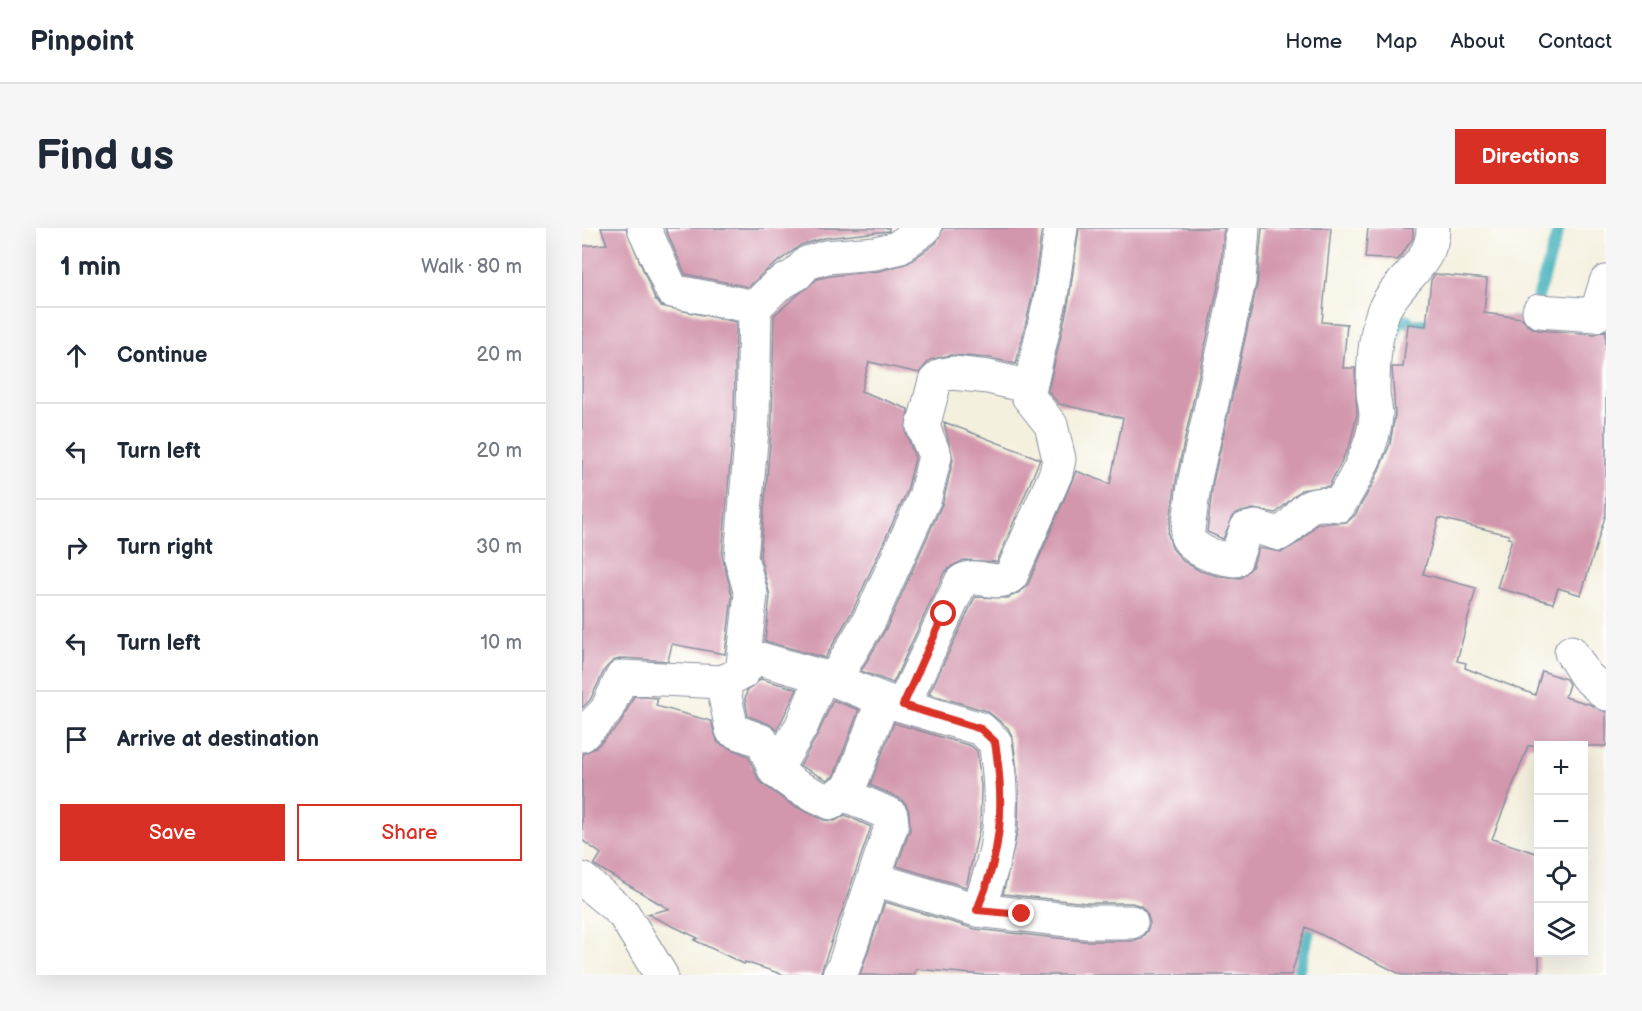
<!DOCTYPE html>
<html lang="en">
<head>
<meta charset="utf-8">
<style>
	body { margin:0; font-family:"Balsamiq Sans",sans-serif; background:#f6f6f7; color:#1f2937 }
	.controls { position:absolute; right:18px; bottom:18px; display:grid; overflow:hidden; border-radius:0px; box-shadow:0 6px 24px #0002 }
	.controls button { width:54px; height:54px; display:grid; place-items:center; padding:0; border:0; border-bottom:2px solid #e0e1e3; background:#fff; color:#1f2937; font:30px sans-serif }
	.stop { position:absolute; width:18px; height:18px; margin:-14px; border:4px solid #d93025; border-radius:50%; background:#fff }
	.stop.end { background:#d93025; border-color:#fff; box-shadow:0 2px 6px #0008 }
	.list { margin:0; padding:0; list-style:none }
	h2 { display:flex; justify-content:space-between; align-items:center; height:78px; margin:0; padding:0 24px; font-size:26px }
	h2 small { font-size:20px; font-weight:400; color:#747a83 }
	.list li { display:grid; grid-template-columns:39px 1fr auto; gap:18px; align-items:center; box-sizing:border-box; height:96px; padding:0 24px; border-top:2px solid #e0e1e3 }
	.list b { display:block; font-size:22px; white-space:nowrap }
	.list em { font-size:20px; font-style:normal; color:#747a83 }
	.actions { display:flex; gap:12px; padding:18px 24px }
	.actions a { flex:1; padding:14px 0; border:2px solid #d93025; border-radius:0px; text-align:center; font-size:21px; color:#d93025 }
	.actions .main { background:#d93025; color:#fff }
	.icon { flex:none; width:33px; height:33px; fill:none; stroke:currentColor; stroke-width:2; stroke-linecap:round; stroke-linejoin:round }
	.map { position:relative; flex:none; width:1024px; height:747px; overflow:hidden; border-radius:0px }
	header { display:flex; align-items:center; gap:36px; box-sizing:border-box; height:84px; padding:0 30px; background:#fff; border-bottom:2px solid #e0e1e3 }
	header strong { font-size:28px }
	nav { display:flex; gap:33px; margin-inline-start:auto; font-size:21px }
	.intro { display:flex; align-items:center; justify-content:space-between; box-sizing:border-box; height:144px; padding:0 36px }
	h1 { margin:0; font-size:42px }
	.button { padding:15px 27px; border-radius:0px; background:#d93025; color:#fff; font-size:21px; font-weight:700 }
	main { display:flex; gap:36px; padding:0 36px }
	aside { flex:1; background:#fff; border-radius:0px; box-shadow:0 6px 24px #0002 }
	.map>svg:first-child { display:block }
</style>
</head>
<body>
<header>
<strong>Pinpoint</strong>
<nav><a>Home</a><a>Map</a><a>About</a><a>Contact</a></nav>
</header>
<div class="intro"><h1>Find us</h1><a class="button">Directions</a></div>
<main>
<aside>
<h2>1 min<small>Walk · 80 m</small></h2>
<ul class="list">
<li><svg class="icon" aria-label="ahead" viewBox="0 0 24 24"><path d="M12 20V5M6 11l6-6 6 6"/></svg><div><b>Continue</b></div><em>20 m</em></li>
<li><svg class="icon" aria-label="left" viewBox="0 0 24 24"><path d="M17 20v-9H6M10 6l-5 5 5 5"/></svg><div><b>Turn left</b></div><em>20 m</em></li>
<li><svg class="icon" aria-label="right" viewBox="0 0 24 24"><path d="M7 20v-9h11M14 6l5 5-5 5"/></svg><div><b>Turn right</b></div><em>30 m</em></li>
<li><svg class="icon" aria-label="left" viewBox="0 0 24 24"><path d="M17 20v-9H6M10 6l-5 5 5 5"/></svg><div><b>Turn left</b></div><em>10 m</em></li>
<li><svg class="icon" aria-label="arrive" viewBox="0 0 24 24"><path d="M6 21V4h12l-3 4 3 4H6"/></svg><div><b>Arrive at destination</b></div></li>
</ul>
<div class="actions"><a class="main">Save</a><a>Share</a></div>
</aside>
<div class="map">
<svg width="1024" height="747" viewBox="0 0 1024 747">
	<rect width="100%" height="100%" fill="#fff"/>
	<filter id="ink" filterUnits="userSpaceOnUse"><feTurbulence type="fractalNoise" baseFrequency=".0167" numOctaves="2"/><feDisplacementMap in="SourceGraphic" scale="12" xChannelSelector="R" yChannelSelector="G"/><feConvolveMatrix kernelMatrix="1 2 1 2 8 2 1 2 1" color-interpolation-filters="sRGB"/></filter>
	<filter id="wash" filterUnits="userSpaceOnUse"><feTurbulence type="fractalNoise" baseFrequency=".008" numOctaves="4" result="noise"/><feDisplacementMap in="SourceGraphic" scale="24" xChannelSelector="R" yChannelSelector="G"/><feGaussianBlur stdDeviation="1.35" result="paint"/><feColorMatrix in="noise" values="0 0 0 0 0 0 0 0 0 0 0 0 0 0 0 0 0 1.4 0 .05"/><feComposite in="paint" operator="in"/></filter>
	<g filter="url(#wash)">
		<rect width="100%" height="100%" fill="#f4f0de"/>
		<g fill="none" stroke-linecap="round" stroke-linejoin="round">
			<path stroke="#3eaeb8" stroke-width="12" d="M930 94 948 96 977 0
				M807 120 816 96 824 92 829 96H846L857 87
				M717 747 731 685"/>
		</g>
		<g id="blocks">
			<path fill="#d397ad" d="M19 0H44L73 71 79 78 154 94 152 189 140 328 150 368 143 426 90 416 86 433 41 430 31 433 23 441 8 472 0 480V18L25 16Z
				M83 0H307V3L242 10 219 17 181 45 167 59 103 46Z
				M361 0H460L451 65 434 136 408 130 368 127 348 132 337 145 287 134 279 163 326 181 324 205 333 230 325 263 271 382 243 430 183 413 188 368 178 328 190 192 192 87 235 51 248 48 297 43 326 35 354 15Z
				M497 0H642L638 50 595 247 586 306 590 320 601 333 618 343 636 348 659 350 670 339 677 320 700 324 719 313 735 296 765 294 773 287 792 254 808 216 813 187 810 139H821L826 96 844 98 849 52 853 46 905 51 902 85 940 90 946 98 956 102 1013 106 1024 102V286L999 367 976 360 971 375 915 360 930 311 926 310 927 307 857 290 841 346 894 360 875 433 884 435 883 440 953 467 960 443 984 451 987 456 983 469 1007 476 1024 484V518H946L910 611 957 626V747H820L724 699 709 747H402L334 741 332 747H278L303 674 393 701 502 713H550L559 710 565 703 568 695 565 685 559 678 550 675H505L421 666 436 601 437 558 431 511 426 500 405 483 347 466 393 369 426 370 438 364 446 356 494 243 528 256 541 190 477 176 466 163 487 72Z
				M680 0H749L740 94 765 96 761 140H773L775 187 768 216 747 258 719 262 694 285 671 281 652 286 641 311 625 304 631 254 675 57Z
				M786 0H831V10L816 32 783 30Z
				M362 194 458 231 415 334 382 332 370 338 362 345 311 455 279 443 305 399 361 274 371 232Z
				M179 451 215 461 195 502 187 496 166 488 163 471 165 463Z
				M52 468 76 470 74 478 129 493 136 515 166 528 177 553 208 576 242 592 253 593 263 587 289 599 238 747H202L163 734 162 736 112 712 116 710 65 686 87 681 12 637 19 626 0 612V530L2 525 13 520 38 496Z
				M251 472 277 482 252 548 245 552 218 538 236 506Z
				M312 495 389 518 395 523 399 559 398 598 384 659 315 638 328 602 327 584 324 576 317 570 288 557Z"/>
		</g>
	</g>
	<g filter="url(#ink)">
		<use href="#blocks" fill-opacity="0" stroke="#88909e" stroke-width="1.5"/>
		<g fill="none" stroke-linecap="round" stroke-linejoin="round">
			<g stroke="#88909e" stroke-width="35">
				<path id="minor" d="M661 0 657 53 613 251 605 309C614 325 635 330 653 332L664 301 674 299 697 306C728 289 711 272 757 277 773 252 792 218 794 188 794 179 791 170 791 161 791 137 793 107 801 84 814 52 851 37 851 0
					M173 79 194 58 215 46 225 35 244 29 293 25 315 20 343 0
					M957 83 1014 87 1024 54
					M989 424 1004 448 1024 466
					M160 445 172 429 252 452 302 472 399 501 413 514C423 577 420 623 395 682
					M252 452 288 391 343 269 353 228 341 199 353 153 360 147 371 145 406 149 448 159
					M140 454 150 502 180 513 193 543 216 559 249 575 258 565 264 567
					M321 477 379 354C394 342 413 361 429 348L474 245 477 231 469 197 446 168 469 68 479 0
					M0 507 24 483 40 449 140 454 160 445 169 366 159 330 171 190 173 79 90 63 62 0
					M193 543 220 497 240 448
					M0 651 41 685 79 747
					M292 651 395 682 504 694H549
					M257 747 262 738 310 596 309 587 264 567C278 536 287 503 302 472"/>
			</g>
			<use href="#minor" stroke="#fff" stroke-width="33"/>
		</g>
	</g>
	<g fill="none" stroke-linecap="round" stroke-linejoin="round" filter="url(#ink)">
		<path stroke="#d93025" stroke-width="8" d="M362 386 321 477 399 501 413 514C423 577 420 624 395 682L440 686"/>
	</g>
</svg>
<div class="controls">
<button>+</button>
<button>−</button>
<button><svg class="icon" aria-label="locate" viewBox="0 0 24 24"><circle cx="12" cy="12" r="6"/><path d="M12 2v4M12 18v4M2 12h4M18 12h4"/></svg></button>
<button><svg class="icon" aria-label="layers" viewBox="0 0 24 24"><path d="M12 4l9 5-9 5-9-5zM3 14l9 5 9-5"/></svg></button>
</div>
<div class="stop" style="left:362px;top:386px"></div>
<div class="stop end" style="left:440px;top:686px"></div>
</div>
</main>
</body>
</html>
